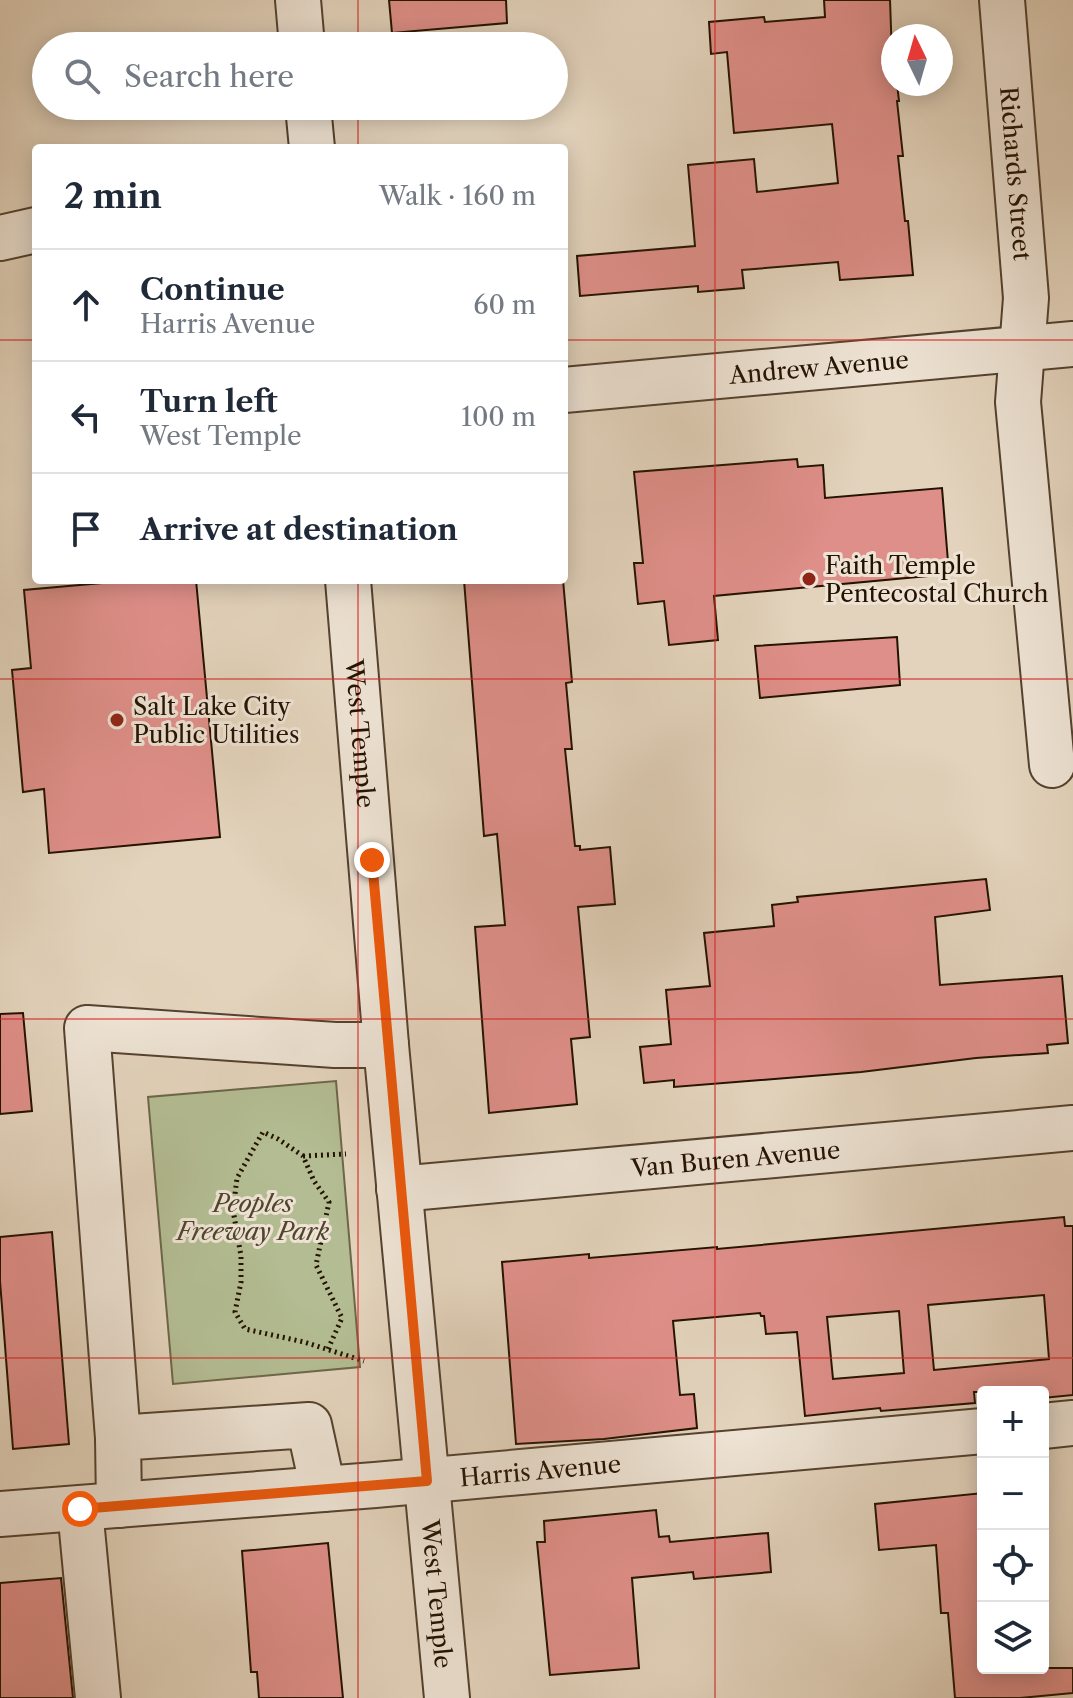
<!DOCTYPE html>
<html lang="en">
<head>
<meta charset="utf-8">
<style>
	body { margin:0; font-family:"Libre Caslon Text",serif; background:#f2f2f3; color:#1f2937 }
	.controls { position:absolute; right:24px; bottom:24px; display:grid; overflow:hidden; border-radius:8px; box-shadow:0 4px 20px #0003 }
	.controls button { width:72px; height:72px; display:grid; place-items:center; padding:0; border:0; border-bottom:2px solid #e0e1e3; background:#fff; color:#1f2937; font:40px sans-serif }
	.compass { position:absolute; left:881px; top:24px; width:72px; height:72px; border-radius:50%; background:#fff; box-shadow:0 4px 20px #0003; rotate:355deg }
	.stop { position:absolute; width:24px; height:24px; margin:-18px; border:6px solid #ea580c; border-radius:50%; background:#fff }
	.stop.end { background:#ea580c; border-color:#fff; box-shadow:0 2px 8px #0008 }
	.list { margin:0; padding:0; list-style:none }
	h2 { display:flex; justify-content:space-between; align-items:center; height:104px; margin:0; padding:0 32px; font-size:34px }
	h2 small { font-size:26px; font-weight:400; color:#747a83 }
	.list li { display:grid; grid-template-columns:52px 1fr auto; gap:24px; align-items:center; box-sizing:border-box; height:112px; padding:0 32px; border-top:2px solid #e0e1e3 }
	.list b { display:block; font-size:30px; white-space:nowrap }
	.list p { margin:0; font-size:26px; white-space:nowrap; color:#747a83 }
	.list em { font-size:26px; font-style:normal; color:#747a83 }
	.icon { flex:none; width:44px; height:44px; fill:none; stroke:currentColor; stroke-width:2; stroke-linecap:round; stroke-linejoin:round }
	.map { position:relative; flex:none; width:1073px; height:1698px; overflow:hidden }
	.search { position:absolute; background:#fff; box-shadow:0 4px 20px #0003; left:32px; top:32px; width:536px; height:88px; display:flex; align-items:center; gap:20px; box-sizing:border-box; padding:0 28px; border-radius:44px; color:#747a83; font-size:30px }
	.panel { position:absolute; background:#fff; box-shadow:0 4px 20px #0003; left:32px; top:144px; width:536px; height:440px; border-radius:8px }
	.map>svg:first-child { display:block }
</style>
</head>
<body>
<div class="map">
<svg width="1073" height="1698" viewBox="0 0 1073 1698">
	<rect width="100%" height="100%" fill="#e3d3bc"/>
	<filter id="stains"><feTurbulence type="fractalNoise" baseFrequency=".0025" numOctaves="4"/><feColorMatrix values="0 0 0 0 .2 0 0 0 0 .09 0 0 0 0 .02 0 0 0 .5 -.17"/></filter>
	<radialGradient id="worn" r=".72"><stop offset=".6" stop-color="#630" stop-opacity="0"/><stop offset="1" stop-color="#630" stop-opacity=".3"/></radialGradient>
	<path fill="#b3bc92" stroke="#6c6749" stroke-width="2" d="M336 1081 360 1367 173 1384 148 1097Z"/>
	<path fill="#df8f89" stroke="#241200" stroke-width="2" fill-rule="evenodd" d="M389 0H506L507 23 392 33Z
		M824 0H890L893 84H897L899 101H897L903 156H898L905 221H908L913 275 840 280 838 262 742 270 744 288 698 292V286L580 296 577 256 695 246 688 165 754 159 757 192 838 183 832 124 734 133 727 52 711 54 709 22 764 17 765 22 825 17Z
		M797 459 798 467 823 465 825 498 942 488 949 574 714 596 718 640 669 645 664 601 638 604 634 563H643L634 472Z
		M136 580H196L220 837 49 853 44 789 23 792 12 670 31 668 24 590Z
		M464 580H563L572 682 566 683 572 749H565L575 846H580V850L610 847 615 904 578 907 590 1037 571 1039 577 1104 489 1113 475 927 505 925 497 834 484 836Z
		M897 637 900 685 760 698 755 646Z
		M986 879 990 910 935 917 940 985 1062 976 1068 1043 1047 1045 1048 1053 976 1058 861 1072 674 1087V1080L644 1083 640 1047 671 1044 666 990 710 986 704 933 774 926 772 905 798 902 797 897Z
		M23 1013 32 1111 0 1114V1014Z
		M1064 1217 1065 1226H1073V1395L1043 1398V1392H974L975 1403 881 1411 880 1408 805 1416 797 1332 766 1334 764 1316H761L760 1313 673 1321 680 1395 694 1394 697 1428 604 1439 516 1444 502 1262 589 1254V1258L717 1247V1249ZM1044 1295 1049 1359 934 1370 928 1305ZM899 1311 904 1373 833 1379 827 1317Z
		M52 1232 69 1444 13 1449 0 1281V1237Z
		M983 1493V1668H1073V1693L1020 1698H955L948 1613H941L936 1545 879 1550 875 1504Z
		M656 1510 659 1537 669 1536 670 1542 768 1533 771 1572 694 1579 693 1572 632 1578 639 1668 550 1675 537 1542H545L544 1521Z
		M328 1543 343 1698H259L257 1672H251L242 1551Z
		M61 1578 73 1698H0V1583Z"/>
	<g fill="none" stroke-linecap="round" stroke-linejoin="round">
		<g stroke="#54422f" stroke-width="48">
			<g id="minor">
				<path d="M298 0 302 46"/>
				<path id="s1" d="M1002 0 1026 298 1018 402 1052 765"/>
				<path d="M308 106 312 148"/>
				<path d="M0 238 36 230"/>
				<path id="s2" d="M564 390 1073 344"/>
				<path id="s3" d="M348 580 386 1045 447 1698"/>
				<path id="s4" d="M399 1189 1073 1128"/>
				<path d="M1043 1426 1073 1423"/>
				<path d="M118 1438 87 1028 335 1045H386"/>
				<path d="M119 1505 118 1438 309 1425 323 1489"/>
				<path d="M80 1509 98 1698"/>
				<path id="s5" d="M0 1514 375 1485 983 1431"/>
			</g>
		</g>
		<path stroke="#241200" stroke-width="5" stroke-dasharray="2 4" stroke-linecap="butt" d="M303 1156 346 1154
			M328 1349 342 1318 316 1265 329 1202 314 1181 303 1156 278 1139 263 1132 237 1178 233 1210 241 1256V1282L235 1312 245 1329 304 1342 364 1361"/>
		<use href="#minor" stroke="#ede2d3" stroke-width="44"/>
	</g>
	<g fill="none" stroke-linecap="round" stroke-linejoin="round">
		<path stroke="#ea580c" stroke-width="10" d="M80 1509 427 1481 372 860"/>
	</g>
	<path fill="none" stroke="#d62828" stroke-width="2" stroke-opacity="0.55" d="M358 0V46M715 0V1698M358 106V148M0 340H36M564 340H1073M358 580V1698M0 679H1073M0 1019H1073M0 1358H1073"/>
	<g fill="#8f2418" stroke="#ede2d3" stroke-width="3">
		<circle cx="809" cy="579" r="8"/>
		<circle cx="117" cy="720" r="8"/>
	</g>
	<g text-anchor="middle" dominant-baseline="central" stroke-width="6" stroke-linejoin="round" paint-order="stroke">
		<g font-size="24" fill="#241200" stroke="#ede2d3">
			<text stroke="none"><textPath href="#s1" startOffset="174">Richards Street</textPath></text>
			<text stroke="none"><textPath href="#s2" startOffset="256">Andrew Avenue</textPath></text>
			<text stroke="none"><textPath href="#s3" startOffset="154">West Temple</textPath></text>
			<text stroke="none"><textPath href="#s4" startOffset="338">Van Buren Avenue</textPath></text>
			<text stroke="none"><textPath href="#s5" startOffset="542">Harris Avenue</textPath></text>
			<text stroke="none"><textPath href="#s3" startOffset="1018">West Temple</textPath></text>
		</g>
		<g font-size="24" fill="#241200" stroke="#ede2d3" text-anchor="start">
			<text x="825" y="565">Faith Temple<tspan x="825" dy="28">Pentecostal Church</tspan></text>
			<text x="133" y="706">Salt Lake City<tspan x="133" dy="28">Public Utilities</tspan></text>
		</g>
		<g font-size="24" font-style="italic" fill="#4f452c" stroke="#ede2d3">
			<text x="253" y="1203">Peoples<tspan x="253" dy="28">Freeway Park</tspan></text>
		</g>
	</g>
	<rect width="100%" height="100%" filter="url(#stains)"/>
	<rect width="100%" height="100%" fill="url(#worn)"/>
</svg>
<div class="controls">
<button>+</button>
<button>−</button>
<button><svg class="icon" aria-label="locate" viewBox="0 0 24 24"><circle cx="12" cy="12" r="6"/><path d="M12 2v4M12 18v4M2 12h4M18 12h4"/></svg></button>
<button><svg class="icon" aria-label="layers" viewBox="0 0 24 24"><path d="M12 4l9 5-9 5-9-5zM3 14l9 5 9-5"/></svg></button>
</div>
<svg class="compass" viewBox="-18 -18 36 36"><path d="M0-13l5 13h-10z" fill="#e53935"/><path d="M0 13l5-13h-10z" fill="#747a83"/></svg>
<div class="stop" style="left:80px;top:1509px"></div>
<div class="stop end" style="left:372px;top:860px"></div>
<div class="search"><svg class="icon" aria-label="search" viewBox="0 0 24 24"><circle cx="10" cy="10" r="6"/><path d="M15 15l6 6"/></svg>Search here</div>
<section class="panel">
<h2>2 min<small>Walk · 160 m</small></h2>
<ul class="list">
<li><svg class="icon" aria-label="ahead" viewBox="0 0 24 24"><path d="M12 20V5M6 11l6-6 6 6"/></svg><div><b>Continue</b><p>Harris Avenue</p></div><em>60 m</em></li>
<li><svg class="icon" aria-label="left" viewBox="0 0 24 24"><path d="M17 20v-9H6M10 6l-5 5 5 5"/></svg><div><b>Turn left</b><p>West Temple</p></div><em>100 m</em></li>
<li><svg class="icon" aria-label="arrive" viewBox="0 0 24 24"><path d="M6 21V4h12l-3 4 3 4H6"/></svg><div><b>Arrive at destination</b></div></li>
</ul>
</section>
</div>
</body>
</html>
